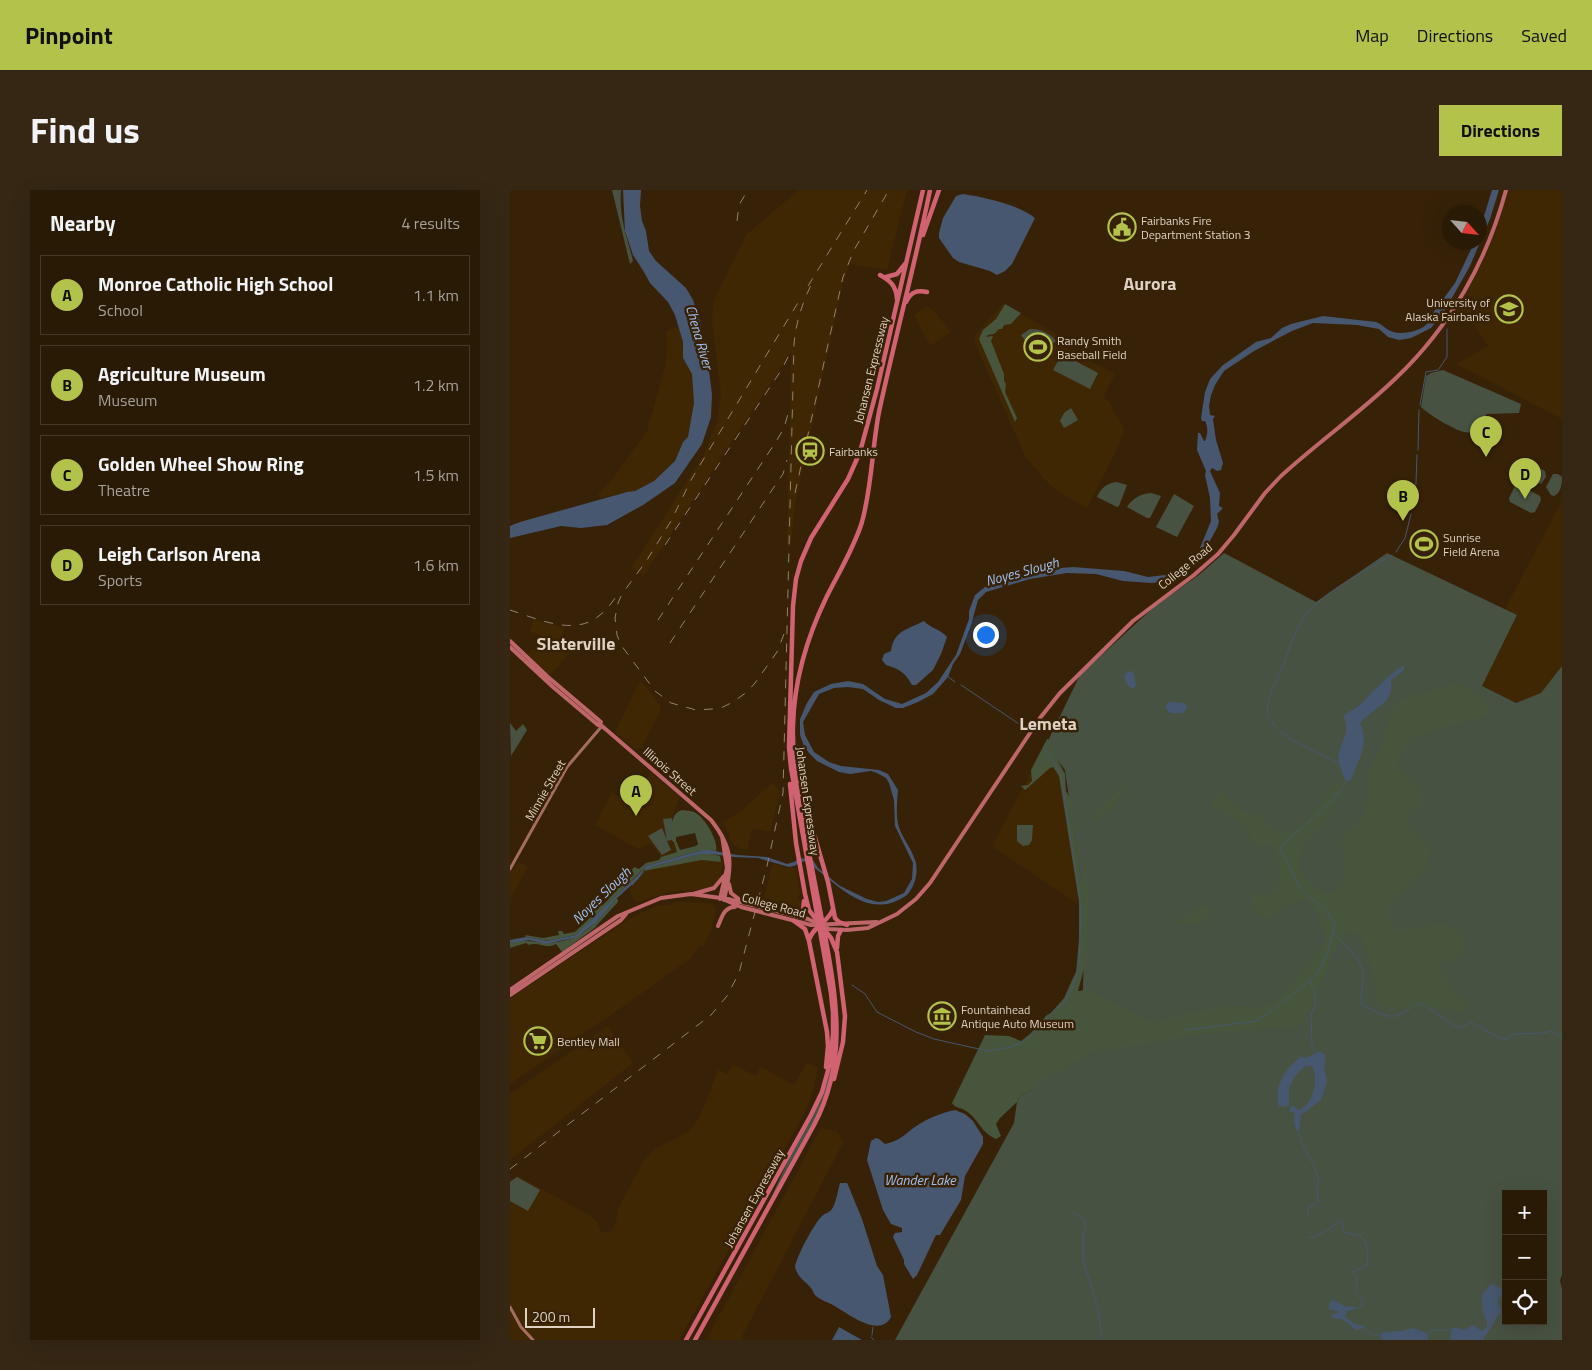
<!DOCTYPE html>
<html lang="en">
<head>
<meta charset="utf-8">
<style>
	body { margin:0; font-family:"Titillium Web",sans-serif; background:#352714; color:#f1f3f6 }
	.controls { position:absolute; right:15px; bottom:15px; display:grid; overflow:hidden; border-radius:0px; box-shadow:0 5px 20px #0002 }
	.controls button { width:45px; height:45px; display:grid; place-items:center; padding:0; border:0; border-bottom:1px solid #453828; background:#291a06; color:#f1f3f6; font:25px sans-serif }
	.compass { position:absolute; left:932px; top:15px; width:45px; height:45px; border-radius:50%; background:#291a06; box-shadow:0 5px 20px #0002; rotate:117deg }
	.scale { position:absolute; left:15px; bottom:12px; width:70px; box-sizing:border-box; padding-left:5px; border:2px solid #dfd2c3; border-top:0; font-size:14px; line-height:18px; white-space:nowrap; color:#dfd2c3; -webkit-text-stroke:4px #372208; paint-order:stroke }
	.you { position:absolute; left:475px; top:444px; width:18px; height:18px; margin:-12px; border:4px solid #fff; border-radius:50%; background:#1a73e8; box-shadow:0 0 0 8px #1a73e833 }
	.badge { display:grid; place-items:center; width:32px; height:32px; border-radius:50%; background:#b3c24b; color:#111; font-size:16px; font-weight:700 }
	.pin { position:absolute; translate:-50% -41px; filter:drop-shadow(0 1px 2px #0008) }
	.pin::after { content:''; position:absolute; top:26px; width:18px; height:15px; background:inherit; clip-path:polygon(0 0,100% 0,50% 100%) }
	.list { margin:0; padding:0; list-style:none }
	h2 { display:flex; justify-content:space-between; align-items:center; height:65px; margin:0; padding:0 20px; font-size:21px }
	h2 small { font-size:16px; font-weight:400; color:#a5a19b }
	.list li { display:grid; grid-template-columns:32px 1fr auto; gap:15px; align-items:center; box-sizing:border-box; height:80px; margin:0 10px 10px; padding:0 10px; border:1px solid #453828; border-radius:0px }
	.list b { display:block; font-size:19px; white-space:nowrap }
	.list p { margin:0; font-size:16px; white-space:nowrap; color:#a5a19b }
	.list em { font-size:16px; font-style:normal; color:#a5a19b }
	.icon { flex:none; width:28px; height:28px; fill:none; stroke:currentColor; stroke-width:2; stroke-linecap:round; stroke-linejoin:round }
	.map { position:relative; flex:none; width:1052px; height:1150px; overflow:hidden; border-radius:0px }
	header { display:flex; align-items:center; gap:30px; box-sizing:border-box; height:70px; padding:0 25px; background:#b3c24b; color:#111 }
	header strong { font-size:24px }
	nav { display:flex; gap:28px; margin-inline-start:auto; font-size:18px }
	.intro { display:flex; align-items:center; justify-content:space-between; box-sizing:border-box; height:120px; padding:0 30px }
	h1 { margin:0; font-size:35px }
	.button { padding:12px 22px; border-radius:0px; background:#b3c24b; color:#111; font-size:18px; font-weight:700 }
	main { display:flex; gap:30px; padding:0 30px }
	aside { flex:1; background:#291a06; border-radius:0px; box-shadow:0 5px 20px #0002 }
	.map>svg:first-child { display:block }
</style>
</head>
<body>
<header>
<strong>Pinpoint</strong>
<nav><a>Map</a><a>Directions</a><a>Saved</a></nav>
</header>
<div class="intro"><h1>Find us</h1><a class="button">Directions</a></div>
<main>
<aside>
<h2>Nearby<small>4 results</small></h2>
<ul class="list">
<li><span class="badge">A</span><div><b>Monroe Catholic High School</b><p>School</p></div><em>1.1 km</em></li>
<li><span class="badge">B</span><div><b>Agriculture Museum</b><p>Museum</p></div><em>1.2 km</em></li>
<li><span class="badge">C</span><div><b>Golden Wheel Show Ring</b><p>Theatre</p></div><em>1.5 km</em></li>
<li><span class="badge">D</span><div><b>Leigh Carlson Arena</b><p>Sports</p></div><em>1.6 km</em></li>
</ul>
</aside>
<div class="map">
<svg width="1052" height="1150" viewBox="0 0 1052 1150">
	<rect width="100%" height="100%" fill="#372208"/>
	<path fill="#402704" d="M289 0H397L377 80 340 74 332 97 285 315 281 357H277L281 162 133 386 122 377 193 266 206 235 211 204 202 130 204 110 237 44Z
		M998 0H1052V229L946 174 978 156 960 129 950 134 943 131 940 127 971 73 987 35Z
		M492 114 551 146 548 154 605 184 593 208 599 212 614 239 607 259 577 318 552 304 537 292 515 266 465 153V146L468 142Z
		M417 116 427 124 441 142 420 156 404 125Z
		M165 137 170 139 173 152V168L182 184 184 213 178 247 171 256 165 271 144 291 121 303 117 302 90 308 88 303 102 290 137 241 156 173 157 156 156 142Z
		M1052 311V536L972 496 1007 426 995 419Z
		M24 429 55 438 49 451 20 442Z
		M34 455 59 463 42 484H38L18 465 21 460 32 458Z
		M129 493H133L150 515 151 520 131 558 127 561 105 542Z
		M534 558 550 585 571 713H566L482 656Z
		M141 583 171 608 167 613 162 628 164 652 168 661 152 668 141 654 128 659 85 635 102 602 113 608 130 597Z
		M263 592 270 602 260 642 242 638 238 656 239 660 229 658 221 652 219 643 213 632 231 621Z
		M192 670 213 672 210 689 202 696 194 699 160 702 126 713 119 700 135 681Z
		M8 672 18 677 0 709V683Z
		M264 673 276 678H286L290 703 287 710 293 711 291 716 287 720 253 713 262 675Z
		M165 712H187L202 714 205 716 206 719 201 739 197 751 193 756 190 755 181 768 131 804 0 894V808L124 726 150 715H159Z
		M98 836 123 873 0 970V904Z
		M297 872 308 878 304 897 296 920 169 1150H0V990L8 986 81 1026 88 1033 90 1040 95 1043 101 1041 106 1033 108 1020 111 1013 134 970 145 959 173 945 179 941 186 933 196 912 208 879 217 884 223 874 245 886 251 877 284 895Z
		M311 938 326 941 334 951 230 1150H196Z"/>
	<path fill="#485242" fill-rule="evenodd" d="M102 0H111C109 29 117 46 123 71L120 74Z
		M520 139C531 139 540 143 546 151L527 164H525L511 145Z
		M552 164 588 183 580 199 543 180Z
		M933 180 1011 214 1009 223 977 224C973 229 967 240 961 242 952 246 918 224 911 217L916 186 921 183Z
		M561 218 568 230 554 238 550 231 554 223Z
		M1016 272 1035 281 1036 287 1031 294 1011 286V278Z
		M1043 284H1048L1052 287C1052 294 1051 303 1044 306L1041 305 1036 297Z
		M607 292 617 295 609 316 607 317 587 307C591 298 597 293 607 292Z
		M1009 295 1030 306 1031 310 1025 322 1021 323 1000 312 999 308 1005 296Z
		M641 303 651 306 640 328H637L617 317C623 308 630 304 641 303Z
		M664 304 684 316 667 347 646 337Z
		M908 344 926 353 920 364 903 355Z
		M714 363 806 412 877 363 1007 425 972 496 1006 513 1031 503 1052 476V1085L1050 1090 1052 1099V1150H385L504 933 507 912 511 905 519 901 539 871 573 799 575 719 555 580 536 555 570 485 645 416 690 384ZM996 1004H1033V1131H996Z
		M0 533 6 541 13 534 17 540 1 566Z
		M162 628V650L157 651 161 660 152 665 138 646 152 638 157 650 153 629Z
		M507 635H523L522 650 519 655 513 656 507 651Z
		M322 872 318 896 306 928 259 1012C265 999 271 986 277 973 294 938 312 911 322 872Z
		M7 987 30 1000 18 1021 0 1011V992Z"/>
	<path fill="#46553c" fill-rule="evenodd" d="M495 114 511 123 501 134 494 135 492 139H489L484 144 478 145 476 147 483 146 481 151 494 184V191L496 194 495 202 507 228 505 232 469 149 473 140 486 129Z
		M946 493 968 505 979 518 977 526 905 546 893 562 887 577 910 600 914 612 901 623 897 632 920 658 918 676 880 715V729L887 740 932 734 948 739 954 750 953 764 942 771 930 772C931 790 944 802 957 812L956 822 909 816 885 821 867 815C865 790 861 767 849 744L836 742C816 772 808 807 789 837H765L675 847 626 856 580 862 555 879 538 886 519 901 511 905 507 912 490 928 486 934 491 946 486 949C470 942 469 929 456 921 451 917 446 919 442 913L475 845 499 846 511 851 520 844 537 825 541 823 554 808 563 788 566 782 569 750V711L549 586 543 577 540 578 515 600 511 596 518 595 522 591 521 580 537 549 540 550 539 554 555 584 556 601 562 611 564 641 571 689 577 692 579 697 576 771 568 801 579 800 628 825C648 841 661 825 681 822 696 819 712 817 727 816 732 816 737 818 742 818 752 819 765 812 773 805 781 798 785 788 792 781 801 773 814 760 815 747 816 736 805 729 807 718L796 709C783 710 770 720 760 729L750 725 740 714 742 704C748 703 756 707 761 705 772 701 770 664 763 658 757 653 749 657 741 655L738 639 717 624 700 616V615L712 601C721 609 735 626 747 625 754 630 760 638 769 641 786 648 805 621 814 609 816 605 819 599 823 597 825 595 828 595 830 594L834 597 819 626 803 643 793 657 788 675 796 690 811 703 828 701C839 681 836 670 831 648 836 643 843 637 848 631 857 620 862 596 858 582L873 551 882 520 893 509Z
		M613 596 615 599 602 618 584 633 583 629 586 624 607 600Z
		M172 620C175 620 181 621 184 622 194 626 209 651 206 661L192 660 136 676 76 737 66 745 37 751 16 747 15 745 33 748 49 745 48 741H52L54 744 65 742 85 723 84 720 90 713 93 715C102 707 113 687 122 684L121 681 124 677 129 679 136 673 149 670 151 667 167 662 164 652 162 651C162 639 159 624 172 620ZM185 643 188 654 186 656 170 660 166 651V647Z
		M189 664H201L210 666 211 672 192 670 139 680 135 681 122 696 121 695 137 678Z
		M106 709H108V712L87 735 86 737 52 762 46 754C36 760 28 751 19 755L16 753 0 758V753C13 748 22 752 35 753 39 754 43 752 47 752 78 747 86 730 106 709Z
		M693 716 697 717 701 720 692 733 682 735 668 733 667 730Z"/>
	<path fill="#46576f" d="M113 0H131L130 16 132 31 136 41 139 61 146 71 176 98 183 110 190 132 199 181 202 204 201 227 192 254 165 293 133 315 97 335 71 338 51 336 0 348V336L10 332 117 302 125 301 144 291 165 271 173 252 178 247 184 213 182 184 173 168V152L165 125 158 112 140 93 134 82 123 65 115 41Z
		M982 0H989L980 29 960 76 934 122 921 138 901 148 889 150 878 147 869 139 847 135 803 133 782 141 744 161 714 181 705 195 701 205 699 216 700 225 705 226 703 229 706 250 713 273 711 280 707 281 702 278 700 281 710 303 709 316 713 318 707 324 709 332 707 338 691 367 661 391 641 393 613 391 586 384 557 383 520 389 476 402 468 410 461 435 450 464 443 474 438 487 423 504 408 512 393 518H386L369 510 353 499 338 497 324 498 309 504 293 532 295 545 304 562 319 572 331 576 369 580 378 584 388 600C387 610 386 624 388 634 391 647 402 658 406 673 408 684 405 696 397 705 393 708 388 710 384 712 348 725 321 686 294 671L284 676 279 677 248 668 225 667 201 664H190L145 676 134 680 128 689 106 709 85 733 67 747 36 754 19 750 0 753V750L16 747 37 751 66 745 127 686 136 676 192 660H199L227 665 257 667 277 674 284 672 290 668 303 670 308 678 330 696 357 709 368 712 376 711 394 703 402 689 403 673 385 636 384 610 379 593 376 588 367 583 361 581 340 584 329 582 307 571 299 563 294 556 290 545V529L297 513 304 502 321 494 338 491 353 494 375 509 392 514 416 503 428 492 446 465 459 429V421L465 405 475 397 508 387 551 378 563 377 614 381 638 387 655 385 667 381 688 363 701 331 700 308 695 285 696 281 687 260 688 243H690L694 251H695C698 244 698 237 695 231H692L691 228 695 202 700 189 713 175 746 152 761 148 772 138 781 134 813 126 866 132C872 134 878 141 883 142 894 145 911 141 918 133L917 131 945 93 964 53 969 52 970 39Z
		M453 4C473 7 510 15 525 28L502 74 495 81 487 85 480 81 449 72 443 68 429 48V43L433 28 446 6Z
		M414 431C422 439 430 439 437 447L431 464 423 480 406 495H402C395 482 389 479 376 475L372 470 374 464 381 461C384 440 397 440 414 431Z
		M894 476V480L881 490C885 515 862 518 850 533 860 554 848 570 841 590H835L829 573 828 565 836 542V535L834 526C838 522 845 519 850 515 857 507 886 477 894 476Z
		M622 481 624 485 626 496 622 499 616 493 614 486 617 482Z
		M658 512 675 513 677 518 673 523H661L655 518Z
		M810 861 816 866 814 878 817 891 811 910 791 925 789 939 786 941 784 931 785 923 779 921 782 915 789 920C804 914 809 889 802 876H795L786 885 779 897V915L774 917 769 916C763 898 775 878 791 867L796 868Z
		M445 920 455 924 463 931 473 947V954L455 986 451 1010 430 1045H426L407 1085 403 1089 394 1074V1070L383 1047 385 1043 392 1042V1038L381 1034 373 1020 357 970 361 951 366 948 369 949 375 954C386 952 394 946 402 939 414 930 430 923 445 920Z
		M330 993H337L338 995 352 1029 367 1076 373 1085 381 1127C369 1150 335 1121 321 1114 315 1111 310 1110 305 1105 303 1103 303 1100 301 1098 294 1090 288 1088 285 1077 287 1066 304 1033 313 1025 316 1023 319 1023 322 1019 326 1013 328 1000 330 993Z
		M983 1094 994 1100 988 1111 991 1121C987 1127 979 1142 974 1147V1150H941L940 1144 943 1137 954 1140 963 1135 972 1141C981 1135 976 1131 973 1122 972 1117 972 1110 972 1105L979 1096Z
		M823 1110 836 1117 843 1116 844 1120 837 1121 835 1127 845 1134 854 1136V1138L846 1140 832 1129 822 1128 821 1125 826 1124 829 1122 819 1119 820 1112Z
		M329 1137 352 1150H322Z
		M903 1138 917 1143 918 1150H873L870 1148 873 1142 892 1141Z"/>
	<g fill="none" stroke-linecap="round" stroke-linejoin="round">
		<path stroke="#46576f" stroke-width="1" d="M910 215 916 182 928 180 937 167V139
			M908 260 909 220
			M902 319 906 293 907 265
			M886 362 895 348 901 324
			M437 486 445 492
			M451 495 515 538
			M831 575C809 561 776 553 761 531 752 517 762 501 768 488 776 470 781 450 791 432 806 405 855 381 882 365
			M824 744C835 754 853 769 853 786 853 795 851 804 851 814 878 827 882 834 907 813 919 815 936 832 950 838L961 832 990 848 997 849 1004 844 1033 843 1042 841 1052 847
			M800 792 805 802 806 813 801 824 802 856 805 862
			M342 795 355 804 367 822 406 842 424 849 478 861 501 857 513 852 522 845 543 821 553 815 562 799 569 775 571 718 552 590 547 578 535 559
			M676 840 746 831 757 824 803 789 812 776 818 761 825 734C817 718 803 712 792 699 782 688 779 669 770 661L772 655C795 634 822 617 838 589
			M788 938 791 951 804 976 809 991 807 996 808 1012 798 1018V1026
			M564 1023 571 1027 576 1034 573 1045V1070L588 1118 592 1150
			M799 1047 802 1048 821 1038 829 1031 833 1036 834 1042 845 1045H850C858 1051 858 1066 857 1075L843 1082 847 1089 846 1103 853 1112 851 1117 844 1118
			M854 1137 861 1144 874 1146
			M916 1144 924 1140H941
			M362 1145 363 1137
			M361 1147 364 1150"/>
		<path stroke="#a56d62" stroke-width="3" d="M0 679 57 577 92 536
			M0 1117 11 1137 23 1150"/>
		<path stroke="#bf666b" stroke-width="4" d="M0 451 38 487 91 532 90 534
			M0 457 43 497 88 535 92 536 201 630C224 659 222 674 214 710
			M219 694 221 703 230 710
			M183 704 204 698 214 686
			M210 709 217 678 212 646
			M215 710 231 717 301 735 367 732
			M208 736C212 727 214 717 225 717
			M0 800 108 726 151 708 181 704 218 709 298 729 319 739 337 740 358 738 387 724 406 709 420 693 530 528 550 503 623 431 684 385 708 364 724 345 755 303 771 286C808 252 850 223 886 188 940 137 977 71 996 0
			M0 805 111 730 116 724"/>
		<path stroke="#d06272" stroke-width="4.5" d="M413 45 429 0
			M370 85C381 91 386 96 387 109
			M376 87 387 84 395 74
			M396 112C401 102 406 100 417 102
			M280 594 286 653 295 704 299 720 308 732
			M291 600 318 692 325 728 329 732 337 735
			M288 726 293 720 294 711
			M284 731 295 739 299 751 317 842 318 856 316 877
			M314 739 321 748 327 762 335 826 333 852 324 889
			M299 750C303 736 318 733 323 719
			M327 758 328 746 331 740
			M176 1150 301 925 312 902 320 873 323 844V823L321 803 281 578 279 557 283 416 286 389 291 371 301 348 338 289 350 262 367 199 413 0
			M185 1150 304 935C336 874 328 817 316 751 309 715 302 678 295 642 289 607 282 572 283 536 284 491 297 447 317 406 329 382 344 358 352 332 362 296 362 258 369 222 385 148 405 74 420 0"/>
		<path stroke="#93826e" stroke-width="1" stroke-dasharray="9 9" stroke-linecap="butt" d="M227 31 229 15 238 0
			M298 96 357 0
			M285 303 333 87 344 60 379 0
			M155 355 272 179 281 161
			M0 420C28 429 65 447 90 425 97 420 103 411 108 404
			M148 430 267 250 274 238 278 224
			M274 444 267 462 245 493 237 502 223 512 213 517 202 519 186 520 161 513 145 501 111 455 107 445 105 428 108 413 112 404 137 370 161 331 181 290 289 111
			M160 453 266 294 273 284 277 270
			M0 979 201 825 217 806 229 783 257 676 273 603 284 154C286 131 293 111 303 91"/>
	</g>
	<defs>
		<g id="civic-ring" transform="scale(1.4375)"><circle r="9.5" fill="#372208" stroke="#b3c24b" stroke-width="1.5"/><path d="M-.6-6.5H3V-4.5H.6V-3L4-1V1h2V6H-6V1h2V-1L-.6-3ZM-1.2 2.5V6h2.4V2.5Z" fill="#b3c24b"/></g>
		<g id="university-ring" transform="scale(1.4375)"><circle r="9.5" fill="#372208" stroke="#b3c24b" stroke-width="1.5"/><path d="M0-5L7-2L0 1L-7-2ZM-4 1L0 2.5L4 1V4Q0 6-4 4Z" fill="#b3c24b"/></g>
		<g id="stadium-ring" transform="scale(1.4375)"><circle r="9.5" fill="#372208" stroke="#b3c24b" stroke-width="1.5"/><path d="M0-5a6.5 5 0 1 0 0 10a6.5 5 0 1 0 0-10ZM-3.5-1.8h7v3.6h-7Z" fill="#b3c24b"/></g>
		<g id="station-ring" transform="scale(1.4375)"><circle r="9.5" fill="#372208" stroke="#b3c24b" stroke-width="1.5"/><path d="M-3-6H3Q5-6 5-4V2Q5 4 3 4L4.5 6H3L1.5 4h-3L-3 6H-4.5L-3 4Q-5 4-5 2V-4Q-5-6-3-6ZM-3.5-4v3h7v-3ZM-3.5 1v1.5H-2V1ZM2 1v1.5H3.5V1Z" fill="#b3c24b"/></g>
		<g id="museum-ring" transform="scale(1.4375)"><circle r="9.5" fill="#372208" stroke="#b3c24b" stroke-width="1.5"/><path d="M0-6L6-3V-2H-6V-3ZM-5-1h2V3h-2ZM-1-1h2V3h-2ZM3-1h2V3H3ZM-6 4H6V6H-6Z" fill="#b3c24b"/></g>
		<g id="supermarket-ring" transform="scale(1.4375)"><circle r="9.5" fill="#372208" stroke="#b3c24b" stroke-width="1.5"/><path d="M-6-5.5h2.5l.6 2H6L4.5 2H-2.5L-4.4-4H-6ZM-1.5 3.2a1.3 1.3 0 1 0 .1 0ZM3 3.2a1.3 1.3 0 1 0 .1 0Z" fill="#b3c24b"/></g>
	</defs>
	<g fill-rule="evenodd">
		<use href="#civic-ring" x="612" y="37"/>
		<use href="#university-ring" x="999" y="119"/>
		<use href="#stadium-ring" x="528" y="157"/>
		<use href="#station-ring" x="300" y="261"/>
		<use href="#stadium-ring" x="914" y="354"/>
		<use href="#museum-ring" x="432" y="826"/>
		<use href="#supermarket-ring" x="28" y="851"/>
	</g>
	<g text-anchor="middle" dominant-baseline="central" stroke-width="5" stroke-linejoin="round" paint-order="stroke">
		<g font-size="12" fill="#dfd2c3" stroke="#372208" text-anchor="start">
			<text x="631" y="30">Fairbanks Fire<tspan x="631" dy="14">Department Station 3</tspan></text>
			<text x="980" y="112" text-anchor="end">University of<tspan x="980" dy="14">Alaska Fairbanks</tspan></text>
			<text x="547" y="150">Randy Smith<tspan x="547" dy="14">Baseball Field</tspan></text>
			<text x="319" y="261">Fairbanks</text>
			<text x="933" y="347">Sunrise<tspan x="933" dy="14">Field Arena</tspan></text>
			<text x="451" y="819">Fountainhead<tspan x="451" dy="14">Antique Auto Museum</tspan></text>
			<text x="47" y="851">Bentley Mall</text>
		</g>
		<g font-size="12" fill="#dfd2c3" stroke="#372208">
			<text transform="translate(361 180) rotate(-76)">Johansen Expressway</text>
			<text transform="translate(675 376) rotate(-39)">College Road</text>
			<text transform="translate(160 581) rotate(41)">Illinois Street</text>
			<text transform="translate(35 600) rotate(-60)">Minnie Street</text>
			<text transform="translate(298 611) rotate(82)">Johansen Expressway</text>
			<text transform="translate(264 715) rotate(15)">College Road</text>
			<text transform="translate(244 1008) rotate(-61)">Johansen Expressway</text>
		</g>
		<g font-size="14" font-style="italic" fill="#a0c0ef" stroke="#372208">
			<text transform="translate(190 147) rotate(74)">Chena River</text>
			<text transform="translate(512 381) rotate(-15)">Noyes Slough</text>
			<text transform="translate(91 705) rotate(-44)">Noyes Slough</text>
			<text x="410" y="989">Wander Lake</text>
		</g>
		<g font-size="18" font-weight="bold" fill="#dfd2c3" stroke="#372208">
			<text x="640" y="93">Aurora</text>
			<text x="66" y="453">Slaterville</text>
			<text x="538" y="533">Lemeta</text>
		</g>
	</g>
</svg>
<div class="controls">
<button>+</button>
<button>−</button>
<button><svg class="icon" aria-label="locate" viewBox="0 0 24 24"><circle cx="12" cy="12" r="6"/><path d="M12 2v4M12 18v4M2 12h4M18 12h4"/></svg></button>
</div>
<svg class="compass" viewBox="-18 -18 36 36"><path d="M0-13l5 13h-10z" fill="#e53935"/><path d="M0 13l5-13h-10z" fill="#a5a19b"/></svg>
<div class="scale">200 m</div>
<div class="you"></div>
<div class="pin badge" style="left:126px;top:626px">A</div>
<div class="pin badge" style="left:893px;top:331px">B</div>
<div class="pin badge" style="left:976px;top:267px">C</div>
<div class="pin badge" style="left:1015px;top:309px">D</div>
</div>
</main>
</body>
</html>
